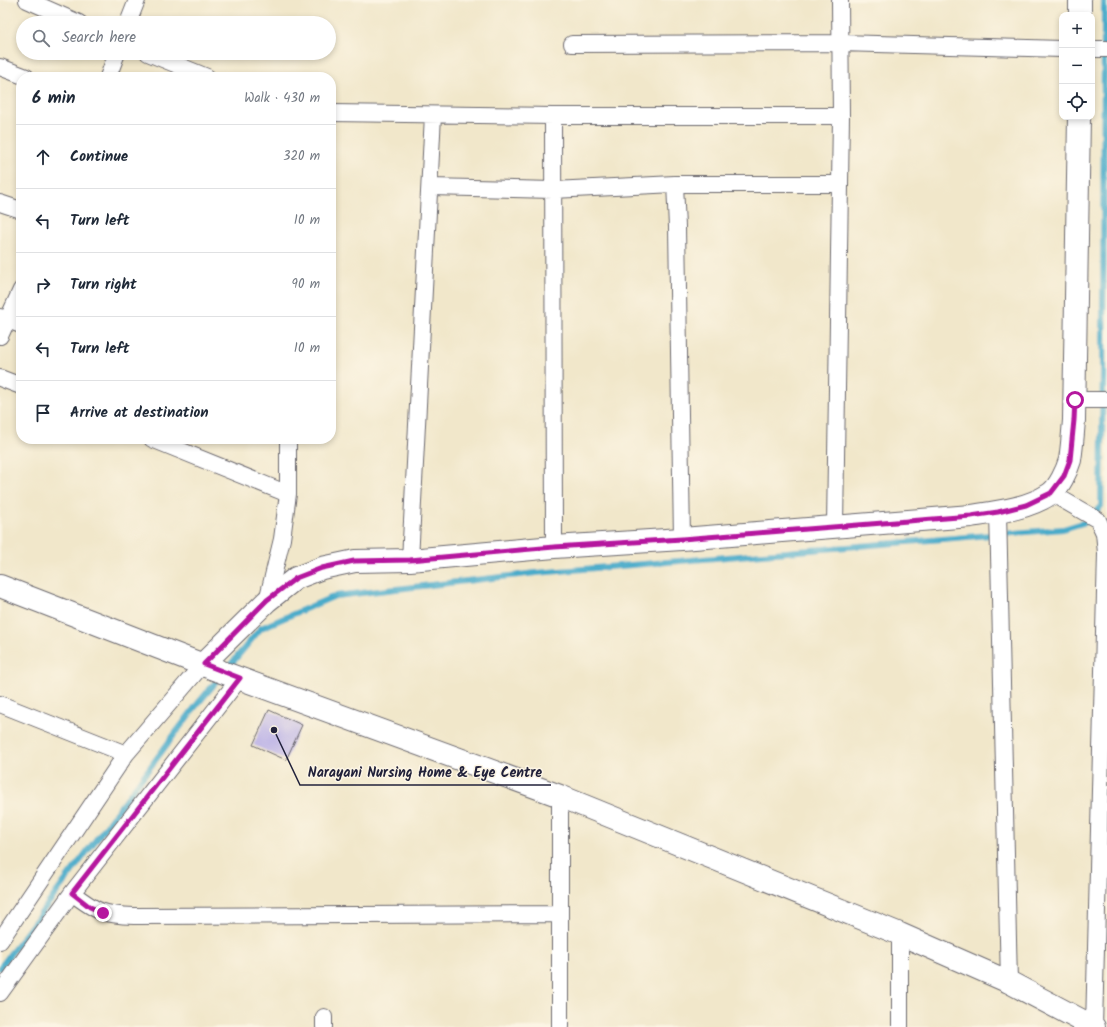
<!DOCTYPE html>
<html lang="en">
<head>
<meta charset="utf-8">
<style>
	body { margin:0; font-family:Kalam,sans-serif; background:#f6f6f7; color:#1f2937 }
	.controls { position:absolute; right:12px; top:12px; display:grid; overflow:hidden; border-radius:8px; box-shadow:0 2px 6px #0003 }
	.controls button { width:36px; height:36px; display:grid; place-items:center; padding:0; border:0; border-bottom:1px solid #e0e1e3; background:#fff; color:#1f2937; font:20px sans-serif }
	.stop { position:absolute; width:12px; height:12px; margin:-9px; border:3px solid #b5179e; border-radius:50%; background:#fff }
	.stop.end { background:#b5179e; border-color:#fff; box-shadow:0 1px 4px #0008 }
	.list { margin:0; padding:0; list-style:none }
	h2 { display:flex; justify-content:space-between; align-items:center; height:52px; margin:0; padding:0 16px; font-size:17px }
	h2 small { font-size:13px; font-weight:400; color:#747a83 }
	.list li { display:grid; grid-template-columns:26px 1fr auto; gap:12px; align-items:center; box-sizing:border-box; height:64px; padding:0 16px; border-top:1px solid #e0e1e3 }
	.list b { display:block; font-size:15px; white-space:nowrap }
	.list em { font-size:13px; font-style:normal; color:#747a83 }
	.icon { flex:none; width:22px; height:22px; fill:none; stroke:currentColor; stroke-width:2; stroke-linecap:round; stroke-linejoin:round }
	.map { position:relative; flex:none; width:1107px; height:1027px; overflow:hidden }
	.search { position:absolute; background:#fff; box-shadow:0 2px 6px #0003; left:16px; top:16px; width:320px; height:44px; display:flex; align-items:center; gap:10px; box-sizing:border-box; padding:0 14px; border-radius:22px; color:#747a83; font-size:15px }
	.panel { position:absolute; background:#fff; box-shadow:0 2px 6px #0003; left:16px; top:72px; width:320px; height:372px; border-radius:16px }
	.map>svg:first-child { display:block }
</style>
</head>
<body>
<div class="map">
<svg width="1107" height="1027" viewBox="0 0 1107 1027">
	<rect width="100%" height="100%" fill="#fcf5e5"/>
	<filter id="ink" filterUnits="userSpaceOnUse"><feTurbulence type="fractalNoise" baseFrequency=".025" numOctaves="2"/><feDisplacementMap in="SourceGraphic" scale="8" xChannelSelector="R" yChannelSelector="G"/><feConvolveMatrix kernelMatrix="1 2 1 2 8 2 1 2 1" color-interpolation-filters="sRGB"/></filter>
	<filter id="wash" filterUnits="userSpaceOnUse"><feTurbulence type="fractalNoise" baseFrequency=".012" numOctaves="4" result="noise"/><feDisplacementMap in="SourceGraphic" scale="16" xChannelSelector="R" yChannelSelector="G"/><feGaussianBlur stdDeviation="0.9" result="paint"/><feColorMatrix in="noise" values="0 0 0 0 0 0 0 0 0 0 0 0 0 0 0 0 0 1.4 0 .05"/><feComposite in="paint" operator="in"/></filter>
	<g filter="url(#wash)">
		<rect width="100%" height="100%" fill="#f1e7ca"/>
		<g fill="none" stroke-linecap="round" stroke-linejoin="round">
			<path stroke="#4bacca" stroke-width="6" d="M227 669 261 628 335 596 536 573 1063 529 1086 522 1101 506 1103 367 1104 0
				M0 968 195 707 221 676"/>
		</g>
		<g id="blocks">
			<path fill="#afa5e7" d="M269 710 302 725 286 760 253 745Z"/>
		</g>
	</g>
	<g filter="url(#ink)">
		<use href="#blocks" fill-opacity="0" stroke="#6a676d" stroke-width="1"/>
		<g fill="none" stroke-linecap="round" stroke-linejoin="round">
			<g stroke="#6a676d" stroke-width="18">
				<path id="street" d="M27 0 79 23
					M128 23 137 0
					M572 44 840 43 1062 49
					M1092 49H1107
					M148 53 207 77
					M0 67 26 77
					M108 77 117 53
					M331 113 553 116H841
					M553 116 554 547
					M675 184H840
					M430 187 553 190 675 184 677 227 682 539
					M0 203 21 210
					M0 317 21 325
					M0 336 21 290
					M0 378 21 386
					M1075 400H1107
					M152 439 288 494
					M1051 493 1098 520 1104 533 1106 553 1094 1027
					M998 512 1009 982
					M835 527 841 116 840 0
					M410 560 433 115
					M267 601 282 539 288 494V439
					M0 704 126 754
					M560 796V1027
					M72 893C97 912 103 915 134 916L560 914
					M900 934V1027
					M0 941 126 754 203 664
					M0 993 72 893 240 678
					M324 1017V1027"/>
			</g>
			<g stroke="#6a676d" stroke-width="24">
				<path id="secondary" d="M1080 15V0
					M0 586 211 668 560 796 900 934 1009 982 1094 1027
					M203 664 267 601 296 578 322 568 355 561 410 560 554 547 682 539 971 516C998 512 1027 509 1050 494 1059 488 1067 470 1070 460 1072 447 1073 433 1074 420L1079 117"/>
			</g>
			<use href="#street" stroke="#fff" stroke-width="16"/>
			<use href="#secondary" stroke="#fff" stroke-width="22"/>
		</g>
	</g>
	<g fill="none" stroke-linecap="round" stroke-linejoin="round" filter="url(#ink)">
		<path stroke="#b5179e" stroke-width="5" d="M103 913 90 907 72 893 240 678 204 664 267 600 296 578 322 568 354 561 410 560 554 547 682 539 971 516 998 512 1026 505 1051 493 1064 476 1070 460 1074 420 1075 400"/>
	</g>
	<path fill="none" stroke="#22223b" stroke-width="1.5" d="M274 730L300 785H551"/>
	<circle fill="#22223b" stroke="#fcf5e5" stroke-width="1.5" cx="274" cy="730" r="4"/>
	<g font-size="14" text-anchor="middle" font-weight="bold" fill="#22223b" stroke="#fcf5e5" stroke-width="3" stroke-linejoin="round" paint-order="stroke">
		<text x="425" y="777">Narayani Nursing Home &amp; Eye Centre</text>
	</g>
</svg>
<div class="controls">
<button>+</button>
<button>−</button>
<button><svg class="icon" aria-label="locate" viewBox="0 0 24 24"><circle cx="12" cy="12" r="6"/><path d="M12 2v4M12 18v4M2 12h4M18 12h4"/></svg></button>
</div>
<div class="stop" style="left:1075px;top:400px"></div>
<div class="stop end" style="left:103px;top:913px"></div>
<div class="search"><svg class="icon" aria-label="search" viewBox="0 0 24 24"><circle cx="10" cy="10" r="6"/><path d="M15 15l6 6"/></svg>Search here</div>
<section class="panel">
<h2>6 min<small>Walk · 430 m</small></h2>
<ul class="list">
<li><svg class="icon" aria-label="ahead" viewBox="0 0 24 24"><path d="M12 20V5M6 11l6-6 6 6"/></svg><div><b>Continue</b></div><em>320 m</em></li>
<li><svg class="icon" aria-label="left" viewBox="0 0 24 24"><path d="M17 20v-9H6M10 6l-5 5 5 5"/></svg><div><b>Turn left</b></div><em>10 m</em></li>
<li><svg class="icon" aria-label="right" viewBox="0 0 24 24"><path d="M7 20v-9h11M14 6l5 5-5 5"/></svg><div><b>Turn right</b></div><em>90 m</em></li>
<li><svg class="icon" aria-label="left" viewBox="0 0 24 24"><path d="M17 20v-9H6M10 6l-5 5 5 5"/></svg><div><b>Turn left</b></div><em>10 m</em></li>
<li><svg class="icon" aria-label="arrive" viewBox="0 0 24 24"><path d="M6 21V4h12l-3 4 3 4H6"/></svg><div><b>Arrive at destination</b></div></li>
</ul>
</section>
</div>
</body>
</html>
